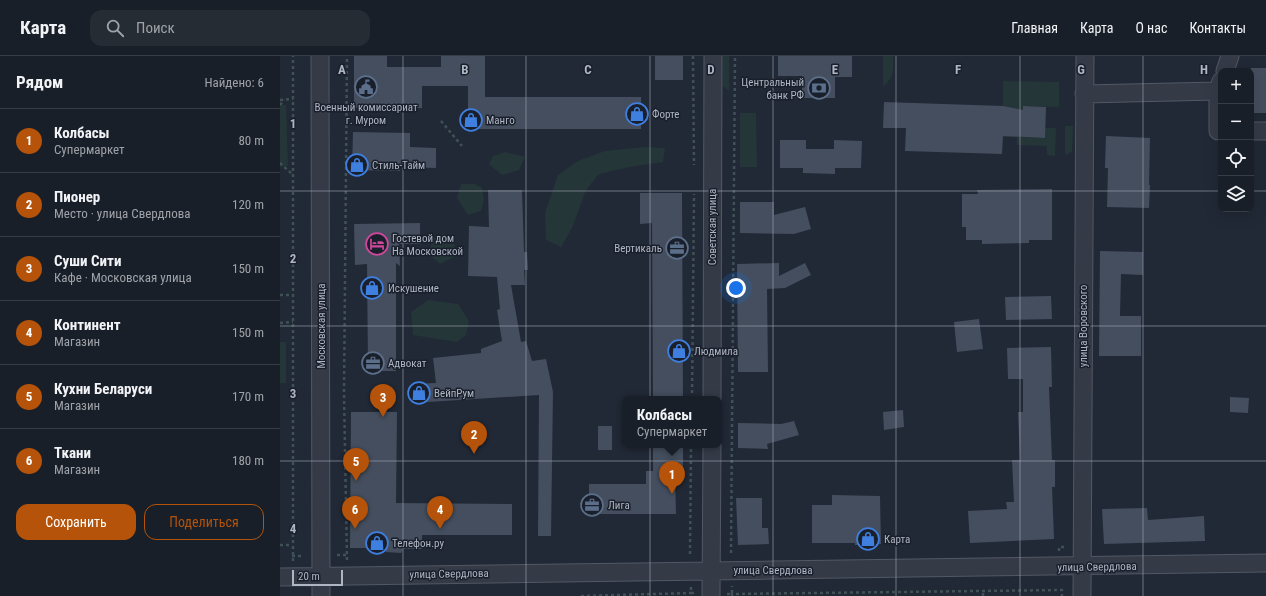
<!DOCTYPE html>
<html lang="ru">
<head>
<meta charset="utf-8">
<style>
	body { margin:0; font-family:"Roboto Condensed",sans-serif; background:#262c34; color:#f1f3f6 }
	.controls { position:absolute; right:12px; top:12px; display:grid; overflow:hidden; border-radius:8px; box-shadow:0 4px 16px #0002 }
	.controls button { width:36px; height:36px; display:grid; place-items:center; padding:0; border:0; border-bottom:1px solid #373d45; background:#191f28; color:#f1f3f6; font:20px sans-serif }
	.scale { position:absolute; left:12px; bottom:10px; width:51px; box-sizing:border-box; padding-left:4px; border:2px solid #aeb5c3; border-top:0; font-size:11px; line-height:14px; white-space:nowrap; color:#aeb5c3; -webkit-text-stroke:3px #1a202b; paint-order:stroke }
	.you { position:absolute; left:456px; top:232px; width:14px; height:14px; margin:-10px; border:3px solid #fff; border-radius:50%; background:#1a73e8; box-shadow:0 0 0 6px #1a73e833 }
	.badge { display:grid; place-items:center; width:26px; height:26px; border-radius:50%; background:#b45309; color:#fff; font-size:13px; font-weight:700 }
	.pin { position:absolute; translate:-50% -33px; filter:drop-shadow(0 1px 2px #0008) }
	.pin::after { content:''; position:absolute; top:21px; width:14px; height:12px; background:inherit; clip-path:polygon(0 0,100% 0,50% 100%) }
	.popup { position:absolute; left:342px; top:340px; width:100px; height:52px; box-sizing:border-box; display:grid; place-content:center; border-radius:8px; background:#191f28; filter:drop-shadow(0 1px 3px #0005); font-size:13px; white-space:nowrap; color:#9fa2a8 }
	.popup b { font-size:15px; color:#f1f3f6 }
	.popup::after { content:''; position:absolute; left:50%; top:100%; margin-left:-8px; border:8px solid transparent; border-top-color:#191f28 }
	.list { margin:0; padding:0; list-style:none }
	h2 { display:flex; justify-content:space-between; align-items:center; height:52px; margin:0; padding:0 16px; font-size:17px }
	h2 small { font-size:13px; font-weight:400; color:#9fa2a8 }
	.list li { display:grid; grid-template-columns:26px 1fr auto; gap:12px; align-items:center; box-sizing:border-box; height:64px; padding:0 16px; border-top:1px solid #373d45 }
	.list b { display:block; font-size:15px; white-space:nowrap }
	.list p { margin:0; font-size:13px; white-space:nowrap; color:#9fa2a8 }
	.list em { font-size:13px; font-style:normal; color:#9fa2a8 }
	.actions { display:flex; gap:8px; padding:12px 16px }
	.actions a { flex:1; padding:9px 0; border:1px solid #b45309; border-radius:12px; text-align:center; font-size:14px; color:#b45309 }
	.actions .main { background:#b45309; color:#fff }
	.icon { flex:none; width:22px; height:22px; fill:none; stroke:currentColor; stroke-width:2; stroke-linecap:round; stroke-linejoin:round }
	.map { position:relative; flex:none; width:986px; height:540px; overflow:hidden }
	header { display:flex; align-items:center; gap:24px; box-sizing:border-box; height:56px; padding:0 20px; background:#191f28; border-bottom:1px solid #373d45 }
	header strong { font-size:19px }
	nav { display:flex; gap:22px; margin-inline-start:auto; font-size:14px }
	.search { width:280px; height:36px; background:#262c34; display:flex; align-items:center; gap:10px; box-sizing:border-box; padding:0 14px; border-radius:12px; color:#9fa2a8; font-size:15px }
	main { display:flex }
	aside { flex:1; background:#191f28 }
	.map>svg:first-child { display:block }
</style>
</head>
<body>
<header>
<strong>Карта</strong>
<div class="search"><svg class="icon" aria-label="search" viewBox="0 0 24 24"><circle cx="10" cy="10" r="6"/><path d="M15 15l6 6"/></svg>Поиск</div>
<nav><a>Главная</a><a>Карта</a><a>О нас</a><a>Контакты</a></nav>
</header>
<main>
<aside>
<h2>Рядом<small>Найдено: 6</small></h2>
<ul class="list">
<li><span class="badge">1</span><div><b>Колбасы</b><p>Супермаркет</p></div><em>80 m</em></li>
<li><span class="badge">2</span><div><b>Пионер</b><p>Место · улица Свердлова</p></div><em>120 m</em></li>
<li><span class="badge">3</span><div><b>Суши Сити</b><p>Кафе · Московская улица</p></div><em>150 m</em></li>
<li><span class="badge">4</span><div><b>Континент</b><p>Магазин</p></div><em>150 m</em></li>
<li><span class="badge">5</span><div><b>Кухни Беларуси</b><p>Магазин</p></div><em>170 m</em></li>
<li><span class="badge">6</span><div><b>Ткани</b><p>Магазин</p></div><em>180 m</em></li>
</ul>
<div class="actions"><a class="main">Сохранить</a><a>Поделиться</a></div>
</aside>
<div class="map">
<svg width="986" height="540" viewBox="0 0 986 540">
	<rect width="100%" height="100%" fill="#212936"/>
	<path fill="#243638" d="M443 0H449V35L443 30Z
		M603 0H613C613 13 615 22 603 30Z
		M723 25 779 26V51L743 50 742 81 765 82V72H776L775 100 767 99V90L737 89V81H723Z
		M0 49H6L8 110 0 111Z
		M460 57H476L477 111H460Z
		M785 70H793L792 96 785 99Z
		M365 91 385 92 383 106 349 111 319 118 306 134 292 172 281 191 266 184 265 157 278 119 298 105 325 95Z
		M225 96 245 101 239 114 222 119 209 108 213 100Z
		M181 128H195L202 132 204 143 201 155 188 159 177 142Z
		M164 177 175 189 174 201 160 208 149 199 152 183Z
		M148 244 178 248 189 265 186 279 177 286 133 279 131 256Z
		M0 286H6V327H0Z"/>
	<path fill="#444e5e" d="M74 0H107V11H161V0H205V41H361V73H188V30H142V52H74Z
		M375 0H403V24H375Z
		M498 0H572V21H555V42H522V20H498Z
		M971 12H986V57H971Z
		M604 46 723 50 743 54V50L766 51 765 82 723 80 722 98 625 95 626 72H603Z
		M73 76 130 77V91L156 92V112L120 111V115L72 114Z
		M826 80 870 82 869 129H870L869 152 827 151 828 112H825Z
		M500 84H526V93H554V84L582 85 581 112H555V118L523 117V112H500Z
		M772 133V184H749V187L702 188V184H686V171H682V138H698L697 134Z
		M208 134H242L244 196H247L248 214H244L245 229H231L241 286 246 285 252 305 266 303 273 336 271 480H258L259 339 132 347V328L156 327 153 302 201 297V293L222 285 217 254 220 253 217 221 188 220 189 170 209 171Z
		M360 137H402L403 343H373L372 167 360 168Z
		M460 146H494V159L525 151 531 173 514 178 460 177Z
		M140 167V188H119L120 210 116 207V315H88L87 208 75 209 74 168Z
		M820 195 863 196V219L841 218 840 260H861V300H819Z
		M499 207V220L525 207 531 219 505 232 487 233 488 316H458L457 208Z
		M771 240 772 263 726 264 725 241Z
		M699 263 703 293 677 296 674 266Z
		M771 291 772 331H769L772 404H775V431H772L774 483 690 487 688 455 727 453 726 446H734L732 404H740L738 356H743V323H728L727 292Z
		M950 341 969 342 968 357 950 356Z
		M623 354 624 371 604 374 603 356Z
		M71 356H117L116 447 232 448V479H142V493H123L121 497 106 496 103 492H70Z
		M514 365 519 379 487 388 488 393 458 392V367L501 368Z
		M318 370H332V394H318Z
		M373 389H403V415H395L396 458H309V428H366V415H373Z
		M552 439 600 440 601 488 575 489V487H532V449H552Z
		M456 442H482V472H488L489 488 458 489Z
		M867 452 868 464 924 460 925 485 824 488 822 453Z"/>
	<g fill="none" stroke-linecap="round" stroke-linejoin="round">
		<g stroke="#525864" stroke-width="19">
			<path id="minor" d="M40 0 41 540
				M945 15 950 0
				M938 35V75H941
				M804 38 938 35 941 25
				M971 75H986
				M432 343 433 0
				M0 521C329 514 657 514 986 507
				M431 540 432 389
				M802 540 805 0"/>
		</g>
		<path stroke="#405155" stroke-width="2.5" stroke-dasharray="3 3" stroke-linecap="butt" d="M413 0 414 109
			M0 44 13 43
			M0 49 4 44
			M161 65 182 90
			M0 107 12 118
			M0 239H13
			M0 267 13 266
			M412 343 414 138
			M0 489H12
			M779 495V491H786
			M451 497 455 0
			M410 498 411 389
			M57 499H67
			M12 500H24
			M67 504 64 338 67 0
			M13 505V0
			M411 531V537H416
			M447 538H452V530
			M301 540 411 537V540
			M452 540V538L782 534V540
			M703 540V534"/>
		<use href="#minor" stroke="#343b47" stroke-width="17"/>
	</g>
	<path fill="none" stroke="#aeb5c3" stroke-width="1" stroke-opacity="0.55" d="M123 0V540M246 0V540M370 0V540M493 0V540M616 0V540M740 0V540M863 0V540M0 135H941M971 135H986M0 270H986M0 405H986"/>
	<defs>
		<g id="civic-ring" transform="scale(1.15)"><circle r="9.5" fill="#1a202b" stroke="#5c6f8a" stroke-width="1.5"/><path d="M-.6-6.5H3V-4.5H.6V-3L4-1V1h2V6H-6V1h2V-1L-.6-3ZM-1.2 2.5V6h2.4V2.5Z" fill="#5c6f8a"/></g>
		<g id="bank-ring" transform="scale(1.15)"><circle r="9.5" fill="#1a202b" stroke="#5c6f8a" stroke-width="1.5"/><path d="M-6-4H6V4H-6ZM0-2.3a2.3 2.3 0 1 0 0 4.6a2.3 2.3 0 1 0 0-4.6Z" fill="#5c6f8a"/></g>
		<g id="shop-ring" transform="scale(1.15)"><circle r="9.5" fill="#1a202b" stroke="#3f7fe0" stroke-width="1.5"/><path d="M-5-2.5h2.3a2.7 3.5 0 0 1 5.4 0H5L5.5 6h-11ZM-1.5-2.5h3a1.5 2.3 0 0 0-3 0Z" fill="#3f7fe0"/></g>
		<g id="hotel-ring" transform="scale(1.15)"><circle r="9.5" fill="#1a202b" stroke="#d1479c" stroke-width="1.5"/><path d="M-6-4.5h1.5V1H6V5H4.5V3h-9V5H-6ZM-4 0a1.8 1.8 0 1 1 3.6 0ZM.5 0V-2.5h3Q6-2.5 6 0Z" fill="#d1479c"/></g>
		<g id="office-ring" transform="scale(1.15)"><circle r="9.5" fill="#1a202b" stroke="#5c6f8a" stroke-width="1.5"/><path d="M-6-3h4V-5.5h4V-3h4V5H-6ZM-1-4.5V-3h2v-1.5ZM-6 0V1H6V0Z" fill="#5c6f8a"/></g>
	</defs>
	<g fill-rule="evenodd">
		<use href="#civic-ring" x="86" y="31"/>
		<use href="#bank-ring" x="539" y="32"/>
		<use href="#shop-ring" x="357" y="58"/>
		<use href="#shop-ring" x="191" y="64"/>
		<use href="#shop-ring" x="77" y="109"/>
		<use href="#hotel-ring" x="97" y="188"/>
		<use href="#office-ring" x="397" y="192"/>
		<use href="#shop-ring" x="92" y="232"/>
		<use href="#shop-ring" x="399" y="295"/>
		<use href="#office-ring" x="93" y="307"/>
		<use href="#shop-ring" x="139" y="337"/>
		<use href="#office-ring" x="312" y="449"/>
		<use href="#shop-ring" x="588" y="483"/>
		<use href="#shop-ring" x="97" y="487"/>
	</g>
	<g text-anchor="middle" dominant-baseline="central" stroke-width="3" stroke-linejoin="round" paint-order="stroke">
		<g font-size="11" fill="#aeb5c3" stroke="#1a202b" text-anchor="start">
			<text x="524" y="26" text-anchor="end">Центральный<tspan x="524" dy="13">банк РФ</tspan></text>
			<text x="86" y="51" text-anchor="middle">Военный комиссариат<tspan x="86" dy="13">г. Муром</tspan></text>
			<text x="372" y="58">Форте</text>
			<text x="206" y="64">Манго</text>
			<text x="92" y="109">Стиль-Тайм</text>
			<text x="112" y="182">Гостевой дом<tspan x="112" dy="13">На Московской</tspan></text>
			<text x="382" y="192" text-anchor="end">Вертикаль</text>
			<text x="108" y="232">Искушение</text>
			<text x="414" y="295">Людмила</text>
			<text x="108" y="307">Адвокат</text>
			<text x="154" y="337">ВейпРум</text>
			<text x="328" y="449">Лига</text>
			<text x="604" y="483">Карта</text>
			<text x="112" y="487">Телефон.ру</text>
		</g>
		<g font-size="11" fill="#aeb5c3" stroke="#1a202b">
			<text transform="translate(432 171) rotate(-90)">Советская улица</text>
			<text transform="translate(41 270) rotate(-90)">Московская улица</text>
			<text transform="translate(803 270) rotate(-90)">улица Воровского</text>
			<text transform="translate(817 511) rotate(-1)">улица Свердлова</text>
			<text x="493" y="514">улица Свердлова</text>
			<text transform="translate(169 518) rotate(-1)">улица Свердлова</text>
		</g>
	</g>
	<g font-size="13" text-anchor="middle" font-weight="bold" fill="#aeb5c3" stroke="#1a202b" stroke-width="3" stroke-linejoin="round" paint-order="stroke">
		<text x="62" y="18">A</text>
		<text x="185" y="18">B</text>
		<text x="308" y="18">C</text>
		<text x="431" y="18">D</text>
		<text x="555" y="18">E</text>
		<text x="678" y="18">F</text>
		<text x="801" y="18">G</text>
		<text x="924" y="18">H</text>
		<text x="13" y="72">1</text>
		<text x="13" y="207">2</text>
		<text x="13" y="342">3</text>
		<text x="13" y="477">4</text>
	</g>
</svg>
<div class="controls">
<button>+</button>
<button>−</button>
<button><svg class="icon" aria-label="locate" viewBox="0 0 24 24"><circle cx="12" cy="12" r="6"/><path d="M12 2v4M12 18v4M2 12h4M18 12h4"/></svg></button>
<button><svg class="icon" aria-label="layers" viewBox="0 0 24 24"><path d="M12 4l9 5-9 5-9-5zM3 14l9 5 9-5"/></svg></button>
</div>
<div class="scale">20 m</div>
<div class="you"></div>
<div class="pin badge" style="left:392px;top:438px">1</div>
<div class="popup"><b>Колбасы</b>Супермаркет</div>
<div class="pin badge" style="left:194px;top:398px">2</div>
<div class="pin badge" style="left:103px;top:361px">3</div>
<div class="pin badge" style="left:160px;top:473px">4</div>
<div class="pin badge" style="left:76px;top:425px">5</div>
<div class="pin badge" style="left:75px;top:473px">6</div>
</div>
</main>
</body>
</html>
